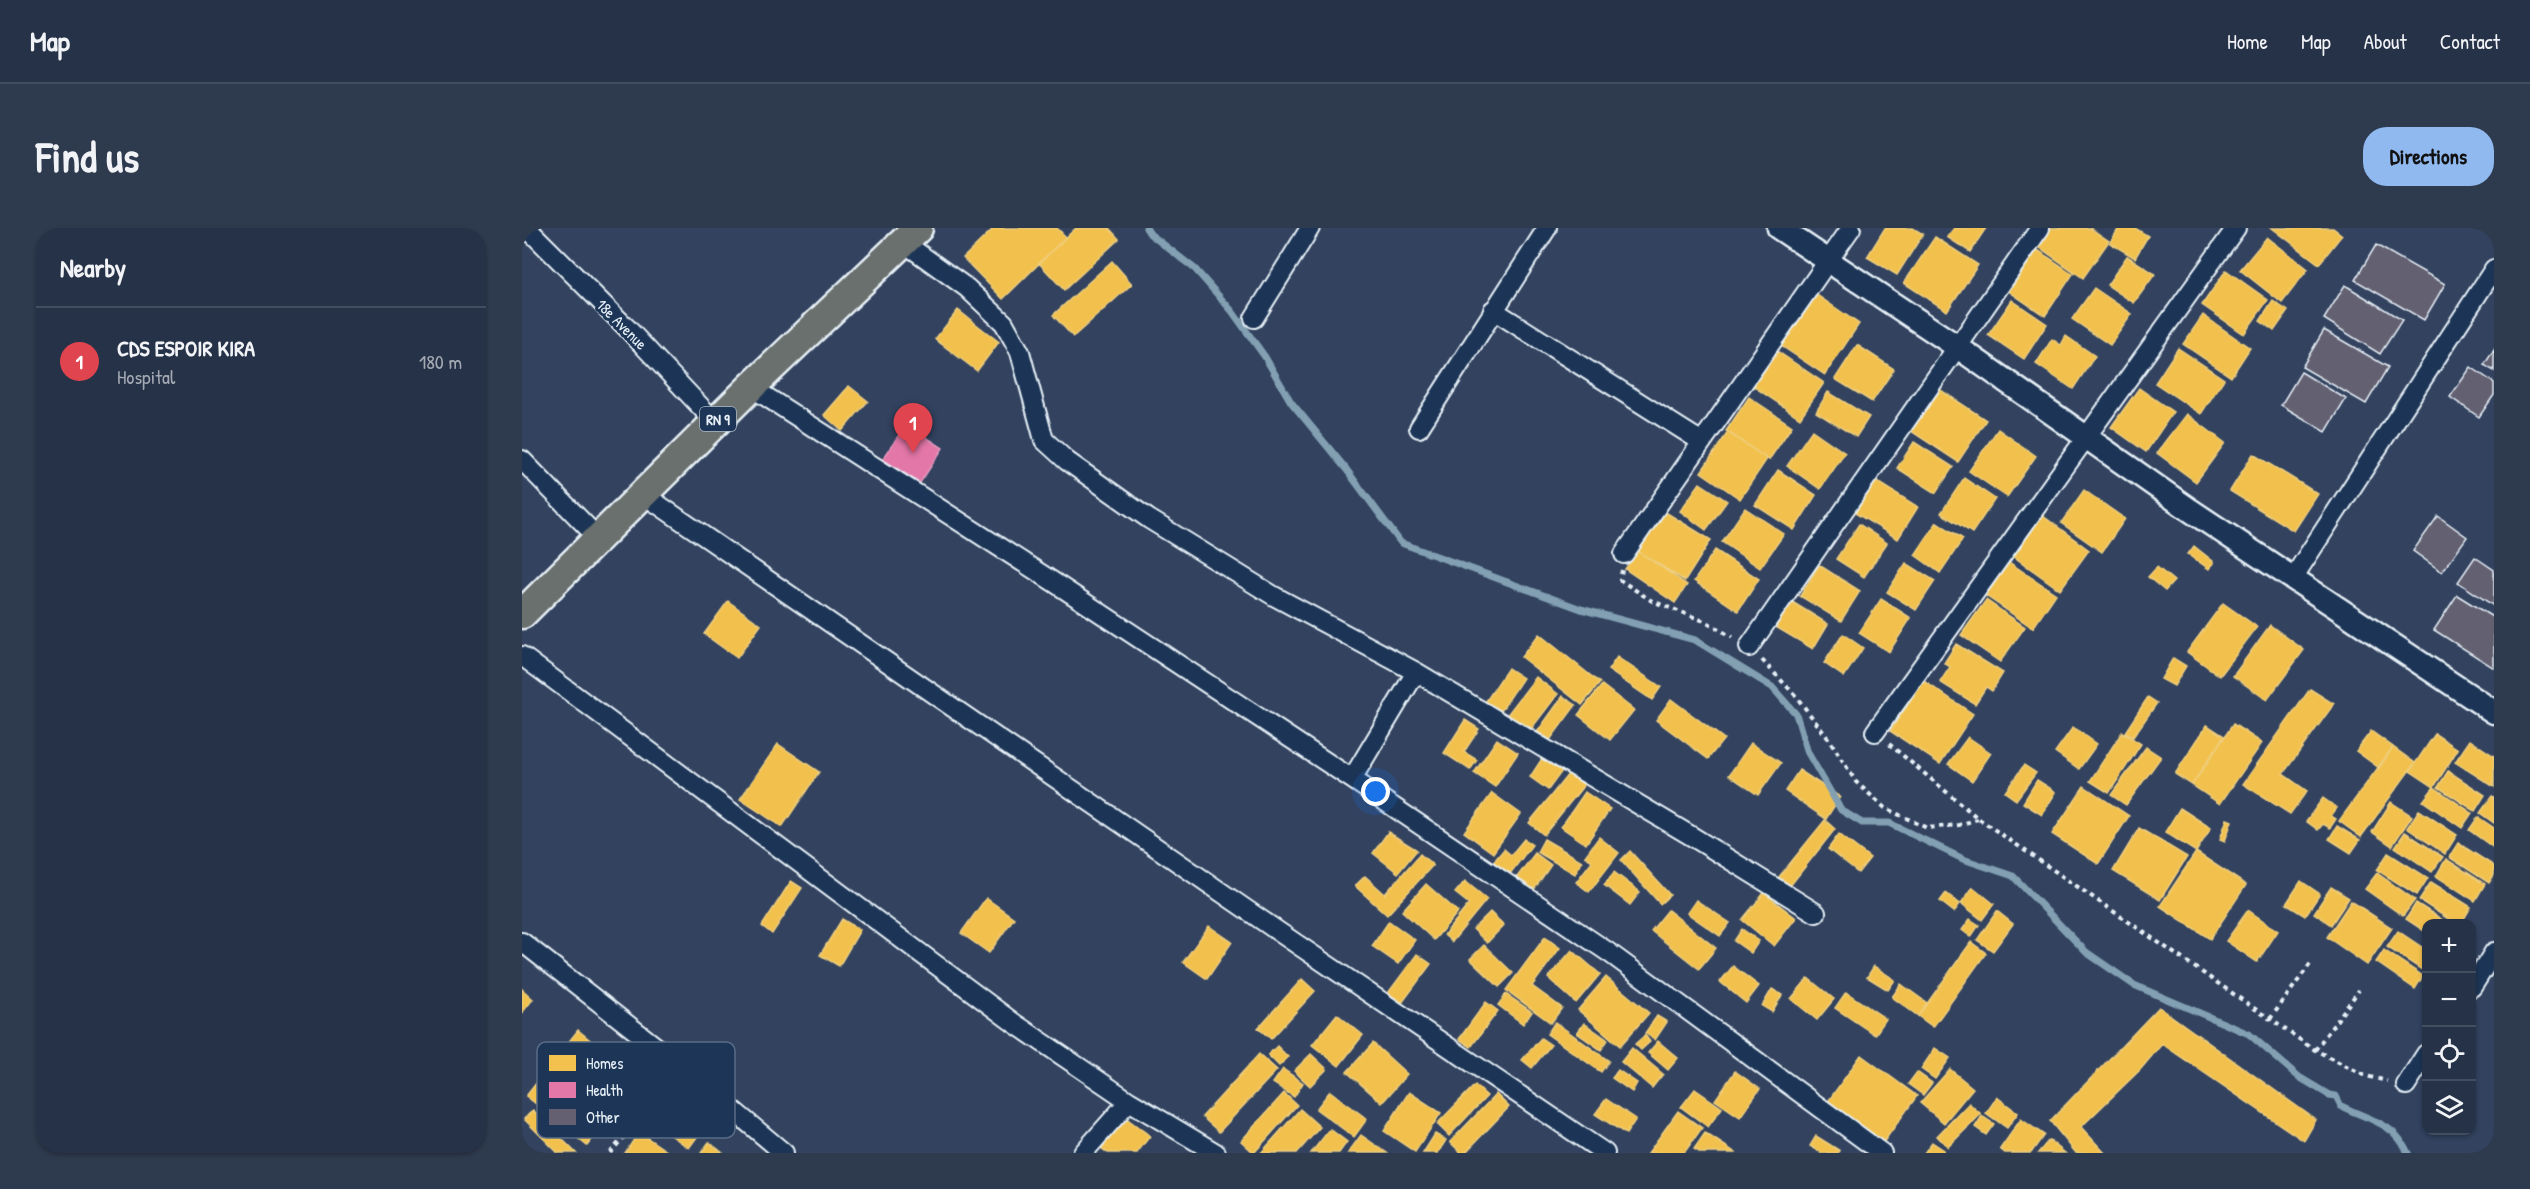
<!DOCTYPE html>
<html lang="en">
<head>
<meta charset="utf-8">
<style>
	body { margin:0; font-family:"Patrick Hand",sans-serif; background:#2e3a4e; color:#f1f3f6 }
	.controls { position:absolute; right:18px; bottom:18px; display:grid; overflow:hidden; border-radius:12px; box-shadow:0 2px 4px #0004 }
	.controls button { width:54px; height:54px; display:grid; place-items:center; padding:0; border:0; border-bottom:2px solid #424d60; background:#263247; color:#f1f3f6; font:30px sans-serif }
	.you { position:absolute; left:854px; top:564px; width:21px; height:21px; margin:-15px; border:4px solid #fff; border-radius:50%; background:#1a73e8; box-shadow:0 0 0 9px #1a73e833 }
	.badge { display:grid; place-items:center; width:39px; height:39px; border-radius:50%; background:#90b9f0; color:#fff; font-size:20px; font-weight:700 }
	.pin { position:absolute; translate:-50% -50px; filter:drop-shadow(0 2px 3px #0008) }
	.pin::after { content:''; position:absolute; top:32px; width:21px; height:18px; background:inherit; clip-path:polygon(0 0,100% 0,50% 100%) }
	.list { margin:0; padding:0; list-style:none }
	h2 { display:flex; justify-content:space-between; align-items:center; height:78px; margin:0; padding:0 24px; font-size:26px }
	h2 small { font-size:20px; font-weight:400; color:#a4aab4 }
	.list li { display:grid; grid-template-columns:39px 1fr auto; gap:18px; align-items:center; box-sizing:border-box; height:108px; padding:0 24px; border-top:2px solid #424d60 }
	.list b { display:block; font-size:22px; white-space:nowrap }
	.list p { margin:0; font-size:20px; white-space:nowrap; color:#a4aab4 }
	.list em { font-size:20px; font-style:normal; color:#a4aab4 }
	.icon { flex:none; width:33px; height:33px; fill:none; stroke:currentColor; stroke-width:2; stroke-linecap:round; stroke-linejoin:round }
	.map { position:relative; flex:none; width:1972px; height:925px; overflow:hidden; border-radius:24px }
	header { display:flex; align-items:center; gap:36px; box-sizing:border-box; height:84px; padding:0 30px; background:#263247; border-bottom:2px solid #424d60 }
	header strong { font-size:28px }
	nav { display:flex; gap:33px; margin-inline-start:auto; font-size:21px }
	.intro { display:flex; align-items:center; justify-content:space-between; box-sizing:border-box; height:144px; padding:0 36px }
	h1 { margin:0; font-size:42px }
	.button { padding:15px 27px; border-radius:24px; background:#90b9f0; color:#111; font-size:21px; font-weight:700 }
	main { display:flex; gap:36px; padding:0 36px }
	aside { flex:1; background:#263247; border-radius:24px; box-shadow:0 2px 4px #0004 }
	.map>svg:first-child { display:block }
</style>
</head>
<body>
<header>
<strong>Map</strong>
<nav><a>Home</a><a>Map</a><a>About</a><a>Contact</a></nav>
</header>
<div class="intro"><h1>Find us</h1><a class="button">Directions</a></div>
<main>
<aside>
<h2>Nearby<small></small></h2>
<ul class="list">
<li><span class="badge" style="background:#e0444e">1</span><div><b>CDS ESPOIR KIRA</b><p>Hospital</p></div><em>180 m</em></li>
</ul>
</aside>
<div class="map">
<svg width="1972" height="925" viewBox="0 0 1972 925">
	<rect width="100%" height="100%" fill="#32425f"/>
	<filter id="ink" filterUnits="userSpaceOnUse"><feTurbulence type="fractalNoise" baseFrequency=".0167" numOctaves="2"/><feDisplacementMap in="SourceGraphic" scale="12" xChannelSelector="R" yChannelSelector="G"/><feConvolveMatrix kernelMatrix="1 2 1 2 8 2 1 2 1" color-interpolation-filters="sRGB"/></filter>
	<g filter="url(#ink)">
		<path fill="#f2c14e" stroke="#efcf81" stroke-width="1.5" d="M472 0H535L544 9 481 71 441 30Z
			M554 0H587L597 11 542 62 517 35Z
			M1363 0H1391L1401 6 1375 47 1345 29Z
			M1432 0H1464L1448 24 1425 9Z
			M1526 0H1568L1587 13 1561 50 1514 17Z
			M1597 0H1613L1626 8 1613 30 1588 15Z
			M1750 0H1811L1820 7 1797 36Z
			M1413 9 1456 37 1425 83 1382 55Z
			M1745 9 1786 41 1760 75 1718 42Z
			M1513 20 1551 46 1523 88 1485 62Z
			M1605 28 1633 46 1612 75 1585 57Z
			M590 33 610 56 551 109 531 87Z
			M1704 42 1746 72 1722 106 1680 77Z
			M1572 60 1610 86 1588 117 1550 91Z
			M1292 65 1337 96 1303 147 1258 117Z
			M1490 72 1525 96 1502 131 1466 107Z
			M1751 73 1766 83 1752 103 1738 93Z
			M436 82 477 114 455 143 413 111Z
			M1681 87 1728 120 1709 149 1661 116Z
			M1544 108 1573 128 1551 161 1514 136 1530 111 1539 117Z
			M1335 117 1372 141 1350 174 1313 151Z
			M1656 120 1702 151 1679 186 1633 155Z
			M1252 121 1302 155 1278 190 1228 156Z
			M1411 157 1464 192 1436 234 1383 199Z
			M327 158 346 173 320 203 302 187Z
			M1617 160 1651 184 1624 224 1589 199Z
			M1306 164 1347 189 1334 209 1294 184Z
			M1227 169 1270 198 1247 232 1204 203Z
			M1665 186 1703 215 1674 254 1635 225Z
			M1476 201 1514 228 1485 269 1447 243Z
			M1290 202 1323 225 1298 261 1265 238Z
			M1206 204 1245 231 1218 271 1179 244Z
			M1392 214 1431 239 1414 265 1375 240Z
			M1731 226 1796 266 1772 303 1708 263Z
			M1256 242 1294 267 1272 302 1233 277Z
			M1442 250 1473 271 1450 305 1419 285Z
			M1353 252 1396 279 1376 311 1333 285Z
			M1178 255 1205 273 1184 302 1158 283Z
			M1562 262 1603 291 1580 324 1539 295Z
			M1223 280 1262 306 1238 340 1200 314Z
			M1140 282 1189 312 1163 353 1115 323Z
			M1517 285 1567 322 1538 362 1487 325Z
			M1415 294 1441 311 1418 345 1393 327Z
			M1337 296 1365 315 1342 349 1314 331Z
			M1672 318 1692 334 1687 341 1666 326Z
			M1193 322 1237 351 1216 383 1172 353Z
			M1116 323 1165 357 1153 375 1103 341Z
			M1484 332 1534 366 1511 400 1461 366Z
			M1384 335 1413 353 1394 382 1365 364Z
			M1297 337 1338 363 1319 393 1278 368Z
			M1635 339 1652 353 1643 363 1626 349Z
			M1359 371 1389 390 1367 424 1337 405Z
			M1267 372 1306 396 1291 421 1252 398Z
			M1464 372 1503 399 1478 434 1439 407Z
			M206 373 239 397 215 430 182 406Z
			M1701 375 1735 399 1698 448 1665 424Z
			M1748 397 1782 422 1745 472 1711 448Z
			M1017 406 1078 455 1060 477 999 429Z
			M1321 406 1341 420 1322 449 1302 435Z
			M1434 416 1481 445 1470 463 1464 459 1453 476 1418 454 1428 439 1422 435Z
			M1095 429 1139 459 1130 472 1086 442Z
			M1651 430 1664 438 1652 458 1639 451Z
			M986 440 1001 450 977 486 962 476Z
			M1014 449 1036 466 1003 509 981 492Z
			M1402 453 1451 486 1418 536 1368 503Z
			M1080 457 1112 482 1088 512 1056 487Z
			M1788 461 1812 476 1761 546 1785 563 1768 586 1721 556Z
			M1041 468 1054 477 1022 520 1010 511Z
			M1626 469 1635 475 1611 509 1603 504Z
			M1149 471 1202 511 1186 531 1134 492Z
			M943 492 957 501 942 524 955 532 948 542 922 525Z
			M1711 496 1740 515 1698 576 1670 557Z
			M1685 497 1702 508 1670 557 1653 546Z
			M1551 499 1575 516 1557 541 1533 524Z
			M1849 503 1871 519 1857 540 1834 523Z
			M1600 504 1619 516 1587 565 1568 553Z
			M1913 506 1936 521 1912 559 1888 543Z
			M1446 509 1469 525 1450 553 1426 536Z
			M975 511 996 525 973 559 952 545Z
			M1948 512 1972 528V559L1933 534Z
			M1229 515 1259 535 1236 567 1207 547Z
			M256 516 297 544 260 599 218 571Z
			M1624 519 1639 529 1604 577 1589 567Z
			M1871 519 1893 535 1839 609 1817 593Z
			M1021 529 1040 543 1026 562 1008 549Z
			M1502 537 1514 545 1494 572 1483 564Z
			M1277 542 1318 569 1304 591 1263 563Z
			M1926 543 1963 567 1953 583 1916 559Z
			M1047 545 1062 557 1022 607 1007 595Z
			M1515 552 1534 564 1520 587 1501 575Z
			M1562 558 1607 588 1576 636 1530 606Z
			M1912 559 1950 585 1940 600 1901 573Z
			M1063 564 1088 581 1064 616 1039 599Z
			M970 565 999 586 971 625 942 604Z
			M1970 568 1972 569V595L1958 585Z
			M1801 570 1815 580 1809 588 1814 591 1808 600 1801 596 1796 602 1784 593Z
			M1869 574 1890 588 1870 618 1850 604Z
			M1658 580 1689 600 1674 624 1643 604Z
			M1897 582 1935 607 1923 626 1885 600Z
			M1956 589 1972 600V620L1947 602Z
			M1705 591 1710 593 1703 613 1698 611Z
			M1303 592 1313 601 1268 658 1257 649Z
			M1815 598 1838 612 1829 625 1807 611Z
			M1617 600 1665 629 1638 672 1591 643Z
			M866 604 895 622 876 645 851 625Z
			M1883 604 1921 629 1910 644 1873 619Z
			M1317 606 1348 630 1336 645 1306 621Z
			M1077 609 1097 625 1067 664 1054 654 1070 633 1063 628Z
			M1002 611 1010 617 984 651 968 638 982 621 989 627Z
			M1022 611 1060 633 1053 646 1015 624Z
			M1936 615 1972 638V647L1967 655 1927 629Z
			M1108 623 1148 667 1138 676 1099 632Z
			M1674 624 1724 657 1688 711 1638 678Z
			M1013 625 1029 637 1009 666 992 653Z
			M1866 625 1906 650 1895 667 1855 642Z
			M898 626 911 637 865 687 833 658 843 648 863 666Z
			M1924 631 1963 656 1953 673 1914 648Z
			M1092 644 1118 664 1108 677 1082 657Z
			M1855 645 1893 672 1881 688 1843 661Z
			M269 653 280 660 250 706 240 698Z
			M943 653 965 671 930 714 922 707 947 676 933 665Z
			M1779 653 1798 666 1783 688 1764 676Z
			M1909 654 1949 679 1939 696H1934L1897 672Z
			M904 656 936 684 912 712 880 683Z
			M1451 659 1472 676 1460 692 1439 675Z
			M1809 659 1827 670 1809 697 1792 685Z
			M1242 665 1274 690 1252 718 1220 692Z
			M1424 665 1438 676 1432 684 1418 673Z
			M464 670 492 690 467 725 439 705Z
			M1174 672 1208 695 1198 708 1165 685Z
			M1829 673 1870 700 1845 737 1805 709Z
			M1894 675 1927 696H1904V704L1884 691Z
			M1146 682 1194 720 1177 741 1129 703Z
			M1726 682 1756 703 1735 734 1704 713Z
			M1475 683 1491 696 1471 723 1455 712Z
			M968 684 982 697 965 715 951 701Z
			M320 691 338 702 317 738 298 727Z
			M1448 691 1457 697 1449 709 1440 702Z
			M867 693 893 712 876 736 850 718Z
			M687 698 710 714 685 751 661 734Z
			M1220 701 1237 713 1229 725 1212 713Z
			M1876 703 1904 722 1903 744 1865 719Z
			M1023 709 1038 720 1010 758 1040 780 1029 795 984 762Z
			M1449 714 1464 725 1411 799 1396 788Z
			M962 717 991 745 977 759 948 731Z
			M1050 722 1078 746 1054 775 1026 750Z
			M1862 722 1901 748 1893 761 1854 734Z
			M895 726 909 736 880 775 866 765Z
			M1211 738 1237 758 1224 775 1198 754Z
			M1352 738 1373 752 1366 762 1345 749Z
			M1084 749 1127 785 1098 818 1056 782Z
			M1286 750 1312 771 1295 792 1269 771Z
			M780 751 793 763 749 811 736 800Z
			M1379 756 1405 775 1396 788 1370 769Z
			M0 761 11 771 0 785Z
			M1250 761 1260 767 1250 784 1240 778Z
			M1324 764 1364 791 1353 807 1313 780Z
			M984 766 1010 784 1001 796 976 777Z
			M964 774 976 783 949 819 937 811Z
			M1637 779 1794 892 1782 913 1640 816 1618 842 1559 899 1583 925H1554L1528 893Z
			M815 786 841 807 817 838 790 817Z
			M1135 788 1145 794 1133 812 1123 805Z
			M1033 794 1087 833 1079 844 1025 806Z
			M1062 795 1086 812 1079 822 1055 805Z
			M56 802 83 824 31 889 4 868Z
			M1123 807 1128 814 1119 822 1113 816Z
			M1019 810 1029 817 1010 840 1000 832Z
			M1136 813 1156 830 1146 842 1126 825Z
			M851 815 885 846 860 875 825 844Z
			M755 818 766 829 757 838 746 827Z
			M1110 820 1141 846 1130 860 1099 834Z
			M1413 820 1428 830 1413 851 1399 841Z
			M90 826 119 850 65 918 36 894Z
			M737 826 755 842 697 904 680 889Z
			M789 826 805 841 788 858 772 843Z
			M1339 827 1395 868 1358 919 1302 879Z
			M761 841 781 855 772 869 751 855Z
			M1428 841 1451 860 1422 895 1398 875Z
			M1096 842 1115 855 1110 864 1090 850Z
			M1213 843 1238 861 1218 889 1193 872Z
			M1395 844 1410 855 1401 867 1386 856Z
			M953 857 965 868 927 908 915 896Z
			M1173 861 1200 880 1186 899 1159 879Z
			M808 863 845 891 832 909 794 881Z
			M887 864 919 885 893 924 862 903Z
			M762 865 775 877 732 925 719 913Z
			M974 866 987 879 943 925H939L928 914Z
			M1475 869 1496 885 1485 900 1464 885Z
			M1084 871 1114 891 1104 906 1073 886Z
			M155 872 186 894 167 920 136 898Z
			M1447 875 1459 886 1426 919 1415 908Z
			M778 881 798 899 775 925H739Z
			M11 882 54 925H36L2 891Z
			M1156 883 1180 900 1162 925H1126Z
			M1460 888 1472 896 1464 907 1453 899Z
			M603 889 628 908 615 925H586L579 920Z
			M1499 891 1522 907 1509 925H1483L1478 921Z
			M808 901 825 914 817 925H789Z
			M117 904 146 924V925H103Z
			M1183 905 1214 925H1179L1172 921Z
			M913 906 924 912 916 925H901Z
			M839 907 865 925H826Z
			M1294 908 1318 923 1316 925H1300L1288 918Z
			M1527 912 1543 925H1516Z
			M187 914 201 925H179Z
			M1410 914 1422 922 1420 925H1402Z"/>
		<path fill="#e377a8" stroke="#e49cc0" stroke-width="1.5" d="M384 196 421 220 398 255 361 231Z"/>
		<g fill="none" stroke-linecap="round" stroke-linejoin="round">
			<path stroke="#82a0b2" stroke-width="7" d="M624 0 628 6 673 41 710 83 743 129 769 174 824 241 879 315 1059 381 1173 412 1250 459 1274 486 1286 525 1319 582 1340 595H1367L1441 631 1491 648 1564 724 1612 757 1727 806 1777 849 1807 867 1814 868 1819 878C1847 892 1872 894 1886 925"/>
		</g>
		<path fill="#646072" stroke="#e8f1f8" stroke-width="1.5" d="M1854 17 1923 56 1902 92 1833 52Z
			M1823 57 1880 92 1858 126 1802 91Z
			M1802 102 1866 139 1844 176 1780 139Z
			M1972 122V143L1962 137Z
			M1949 139 1972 155V167L1957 189 1928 169Z
			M1779 144 1824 171 1804 204 1759 177Z
			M1916 288 1945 309 1920 344 1891 323Z
			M1953 329 1972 342V378L1936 354Z
			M1935 367 1972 390V440L1912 402Z"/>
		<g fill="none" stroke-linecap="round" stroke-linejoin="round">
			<g stroke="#e8f1f8" stroke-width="22">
				<path id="minor" d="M5 0 104 99 193 194
					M381 14 445 60 482 95 498 124 522 212 545 233 627 291 752 368 894 444 1171 609 1294 685
					M971 82 1180 214
					M732 90 788 0
					M229 159 530 353 830 551 1089 726 1360 925
					M897 200 1025 0
					M0 232 76 310
					M121 266 757 704 1083 925
					M1102 326 1329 0
					M1771 350 1972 41
					M1227 419 1518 0
					M0 428 492 795 607 873 694 925
					M1353 504 1714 0
					M830 551 894 444
					M0 714 161 840 262 925
					M1950 759 1972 724
					M1884 857 1904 826
					M561 925 607 873"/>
			</g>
			<g stroke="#e8f1f8" stroke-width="27">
				<path id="tertiary" d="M1257 0 1434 118 1668 282 1972 484"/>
			</g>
			<g stroke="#e8f1f8" stroke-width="33">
				<path id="primary" d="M0 386 229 159 396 0"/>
			</g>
			<path stroke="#e8f1f8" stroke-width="4" stroke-dasharray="4.5 4.5" stroke-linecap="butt" d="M1100 342 1098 352 1130 373 1185 394 1210 409
				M1240 432 1273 467 1309 514 1334 554 1363 580 1405 600 1437 597 1456 591
				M1367 516 1457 591 1793 822 1844 848 1865 853
				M1748 791 1789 735
				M1793 822 1837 762
				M88 925 149 854"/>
			<use href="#minor" stroke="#1d3557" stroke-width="18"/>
			<use href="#tertiary" stroke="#1d3557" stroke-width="22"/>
			<use href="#primary" stroke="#6b706d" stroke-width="28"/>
		</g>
	</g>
	<g text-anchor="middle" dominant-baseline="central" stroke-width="6" stroke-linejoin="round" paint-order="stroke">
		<rect fill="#1d3557" stroke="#abb9c8" stroke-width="1.5" x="178" y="179" width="36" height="24" rx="4.5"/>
		<g font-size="15" font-weight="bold" fill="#e8f1f8">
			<text x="196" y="191">RN 9</text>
		</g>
		<g font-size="16" fill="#e8f1f8" stroke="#1d3557">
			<text transform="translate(100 96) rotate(45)">18e Avenue</text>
		</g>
	</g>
	<rect x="15" y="814" width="198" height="96" rx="9" fill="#1d3557" stroke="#5a6d87" stroke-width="1.5"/>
	<rect x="27" y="827" width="27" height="16" fill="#f2c14e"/>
	<rect x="27" y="854" width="27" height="16" fill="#e377a8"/>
	<rect x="27" y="881" width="27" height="16" fill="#646072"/>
	<g font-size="16" fill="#e8f1f8">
		<text x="64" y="841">Homes</text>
		<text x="64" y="868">Health</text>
		<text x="64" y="895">Other</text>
	</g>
</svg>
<div class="controls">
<button>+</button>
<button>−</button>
<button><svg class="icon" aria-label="locate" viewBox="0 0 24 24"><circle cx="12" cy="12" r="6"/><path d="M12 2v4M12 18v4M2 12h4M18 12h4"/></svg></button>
<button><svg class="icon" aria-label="layers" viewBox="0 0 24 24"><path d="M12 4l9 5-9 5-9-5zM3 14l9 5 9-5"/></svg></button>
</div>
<div class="you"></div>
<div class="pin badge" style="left:391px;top:225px;background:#e0444e">1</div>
</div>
</main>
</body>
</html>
